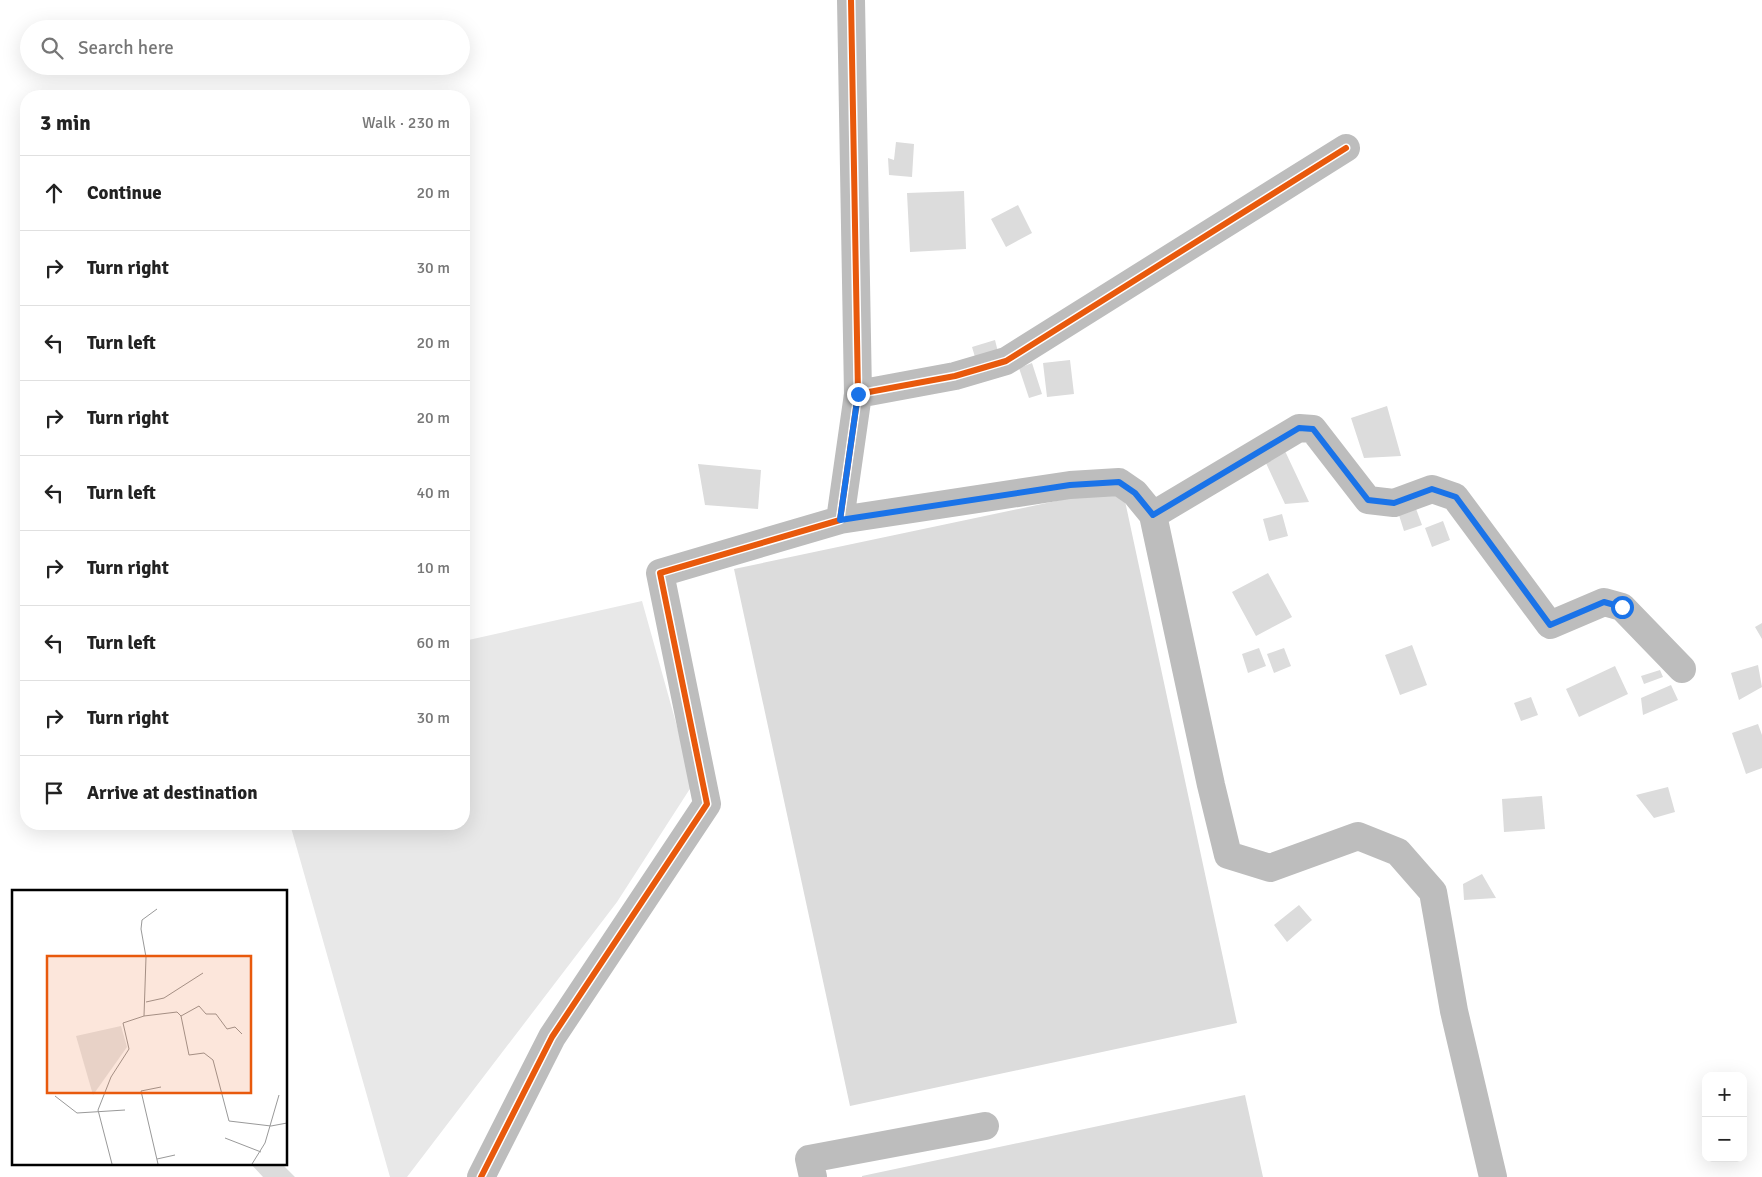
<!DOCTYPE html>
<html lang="en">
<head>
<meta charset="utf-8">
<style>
	body { margin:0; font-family:Signika,sans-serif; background:#f2f2f2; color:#222 }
	.controls { position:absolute; right:15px; bottom:15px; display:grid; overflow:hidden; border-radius:10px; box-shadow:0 5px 20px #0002 }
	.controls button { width:45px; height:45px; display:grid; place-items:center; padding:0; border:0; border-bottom:1px solid #e0e0e0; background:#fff; color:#222; font:25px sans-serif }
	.stop { position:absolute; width:15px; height:15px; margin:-11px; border:4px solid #1a73e8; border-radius:50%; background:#fff }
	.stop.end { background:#1a73e8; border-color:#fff; box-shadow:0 1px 5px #0008 }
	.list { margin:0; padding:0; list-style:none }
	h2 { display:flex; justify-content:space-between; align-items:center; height:65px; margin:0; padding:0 20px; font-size:21px }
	h2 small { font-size:16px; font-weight:400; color:#767676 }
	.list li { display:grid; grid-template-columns:32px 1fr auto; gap:15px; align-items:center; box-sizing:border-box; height:75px; padding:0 20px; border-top:1px solid #e0e0e0 }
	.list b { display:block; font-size:19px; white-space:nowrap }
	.list em { font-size:16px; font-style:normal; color:#767676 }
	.icon { flex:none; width:28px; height:28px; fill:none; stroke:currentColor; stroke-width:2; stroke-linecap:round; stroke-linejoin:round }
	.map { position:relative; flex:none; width:1762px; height:1177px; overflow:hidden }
	.search { position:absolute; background:#fff; box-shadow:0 5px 20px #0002; left:20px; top:20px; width:450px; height:55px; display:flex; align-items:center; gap:12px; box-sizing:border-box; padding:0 18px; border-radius:28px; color:#767676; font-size:19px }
	.panel { position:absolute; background:#fff; box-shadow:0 5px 20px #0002; left:20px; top:90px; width:450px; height:740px; border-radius:20px }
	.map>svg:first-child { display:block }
</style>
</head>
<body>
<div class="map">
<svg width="1762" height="1177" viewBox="0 0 1762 1177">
	<rect width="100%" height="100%" fill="#fff"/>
	<path fill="#e8e8e8" d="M642 601 693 784 617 902 407 1177H390L290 824H464V641Z"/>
	<path fill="#dcdcdc" d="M896 142 914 144 912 177 889 175 888 158 894 160Z
		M964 191 966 249 910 252 907 193Z
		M1018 205 1032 233 1006 247 991 219Z
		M995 340 1000 360 978 367 972 347Z
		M1070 360 1074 394 1047 397 1043 363Z
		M1032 363 1042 394 1029 398 1019 368Z
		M1387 406 1401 456 1364 458 1351 418Z
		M1285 451 1309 502 1285 504 1265 461Z
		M698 464 761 470 758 509 705 505Z
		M1122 487 1237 1023 850 1106 734 569Z
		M1415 506 1422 525 1404 531 1398 512Z
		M1282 514 1288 536 1269 541 1263 519Z
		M1443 521 1450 540 1432 547 1425 528Z
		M1268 573 1292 617 1256 636 1232 592Z
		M1762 623V639L1755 627Z
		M1412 645 1427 685 1400 695 1385 655Z
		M1259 648 1266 666 1248 673 1242 654Z
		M1284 648 1291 666 1274 673 1267 654Z
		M1758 665 1762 687 1739 700 1731 673Z
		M1615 666 1628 694 1579 717 1566 689Z
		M1660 670 1663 677 1644 684 1641 676Z
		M1671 685 1678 700 1643 715 1641 698Z
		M1531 697 1538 715 1521 721 1514 703Z
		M1758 724 1762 735V768L1746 774 1732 733Z
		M1668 787 1675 812 1654 818 1636 795Z
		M1542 796 1545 829 1504 832 1502 799Z
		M1482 874 1496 898 1464 900 1463 884Z
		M1299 905 1312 920 1287 942 1274 925Z
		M1245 1095 1263 1177H862V1176Z
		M250 1163H281L295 1177H263Z"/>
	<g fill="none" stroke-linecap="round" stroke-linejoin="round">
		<path stroke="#bdbdbd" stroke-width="28" d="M858 394 955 376 1006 361 1346 148
			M1153 515 1299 428 1313 429 1368 500 1394 503 1432 489 1455 497 1550 625 1604 602 1622 607 1682 669
			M840 520 1070 485 1119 482 1135 493 1153 515 1211 785 1228 855 1270 868 1358 836 1398 852 1433 892 1454 1011 1493 1177
			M481 1177 552 1037 707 804 660 573 840 520 858 394 851 0
			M813 1177 809 1159 985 1126"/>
		<g stroke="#fff" stroke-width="9">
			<path id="cycleway" d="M858 394 955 376 1006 361 1346 148
				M481 1177 552 1037 707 804 660 573 840 520 858 394 851 0"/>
		</g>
		<use href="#cycleway" stroke="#e8590c" stroke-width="6"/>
	</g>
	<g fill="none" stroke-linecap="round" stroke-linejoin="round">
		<path stroke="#1a73e8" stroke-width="6" d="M858 394 840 520 1070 485 1119 482 1135 493 1153 515 1299 428 1313 429 1368 500 1394 503 1432 489 1456 497 1550 625 1604 602 1622 607"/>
	</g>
	<g transform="translate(12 890)">
		<rect width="275" height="275" fill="#fff"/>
		<path d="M109 136 115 157 81 205 64 146Z" fill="#e8e8e8"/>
		<path fill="none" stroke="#999" stroke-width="1" d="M134 112 152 108 191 83M132 126 165 122 169 126 177 165 192 163 201 170 217 231 259 236 275 233M169 126 187 116 194 124H204L215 139 223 137 230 144M43 206 65 223 113 220M213 248 249 262M145 269 163 265M100 274 86 220 99 187 117 159 111 133 132 126 134 67 129 39 130 30 145 19M146 274 129 201 149 197M240 274 253 253 267 205"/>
		<path fill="#e8590c" fill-opacity="0.15" stroke="#e8590c" stroke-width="2.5" d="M35 66H239V203H35Z"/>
		<rect width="275" height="275" fill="none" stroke="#000" stroke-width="2.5"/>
	</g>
</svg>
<div class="controls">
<button>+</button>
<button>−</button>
</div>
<div class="stop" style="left:1622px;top:607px"></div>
<div class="stop end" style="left:858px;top:394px"></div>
<div class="search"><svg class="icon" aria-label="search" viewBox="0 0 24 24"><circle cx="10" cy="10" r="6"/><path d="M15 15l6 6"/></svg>Search here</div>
<section class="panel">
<h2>3 min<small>Walk · 230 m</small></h2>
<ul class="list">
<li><svg class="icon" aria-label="ahead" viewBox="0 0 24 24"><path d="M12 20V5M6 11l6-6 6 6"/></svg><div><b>Continue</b></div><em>20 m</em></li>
<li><svg class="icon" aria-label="right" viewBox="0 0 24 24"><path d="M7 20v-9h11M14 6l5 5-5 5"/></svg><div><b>Turn right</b></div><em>30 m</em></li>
<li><svg class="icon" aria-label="left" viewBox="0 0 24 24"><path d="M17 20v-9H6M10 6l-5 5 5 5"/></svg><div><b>Turn left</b></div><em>20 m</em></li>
<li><svg class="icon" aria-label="right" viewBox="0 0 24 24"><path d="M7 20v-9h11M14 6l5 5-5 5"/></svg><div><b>Turn right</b></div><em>20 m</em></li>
<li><svg class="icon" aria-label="left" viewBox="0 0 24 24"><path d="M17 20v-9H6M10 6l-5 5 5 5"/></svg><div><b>Turn left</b></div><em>40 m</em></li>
<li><svg class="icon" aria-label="right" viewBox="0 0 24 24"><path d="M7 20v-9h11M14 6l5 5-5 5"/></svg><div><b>Turn right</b></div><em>10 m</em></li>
<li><svg class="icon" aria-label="left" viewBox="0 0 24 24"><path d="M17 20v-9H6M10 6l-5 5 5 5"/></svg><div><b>Turn left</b></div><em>60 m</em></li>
<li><svg class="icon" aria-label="right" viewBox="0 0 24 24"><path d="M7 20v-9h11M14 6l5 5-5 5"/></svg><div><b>Turn right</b></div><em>30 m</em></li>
<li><svg class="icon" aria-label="arrive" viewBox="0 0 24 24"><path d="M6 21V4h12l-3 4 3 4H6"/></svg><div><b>Arrive at destination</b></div></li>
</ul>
</section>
</div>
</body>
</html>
